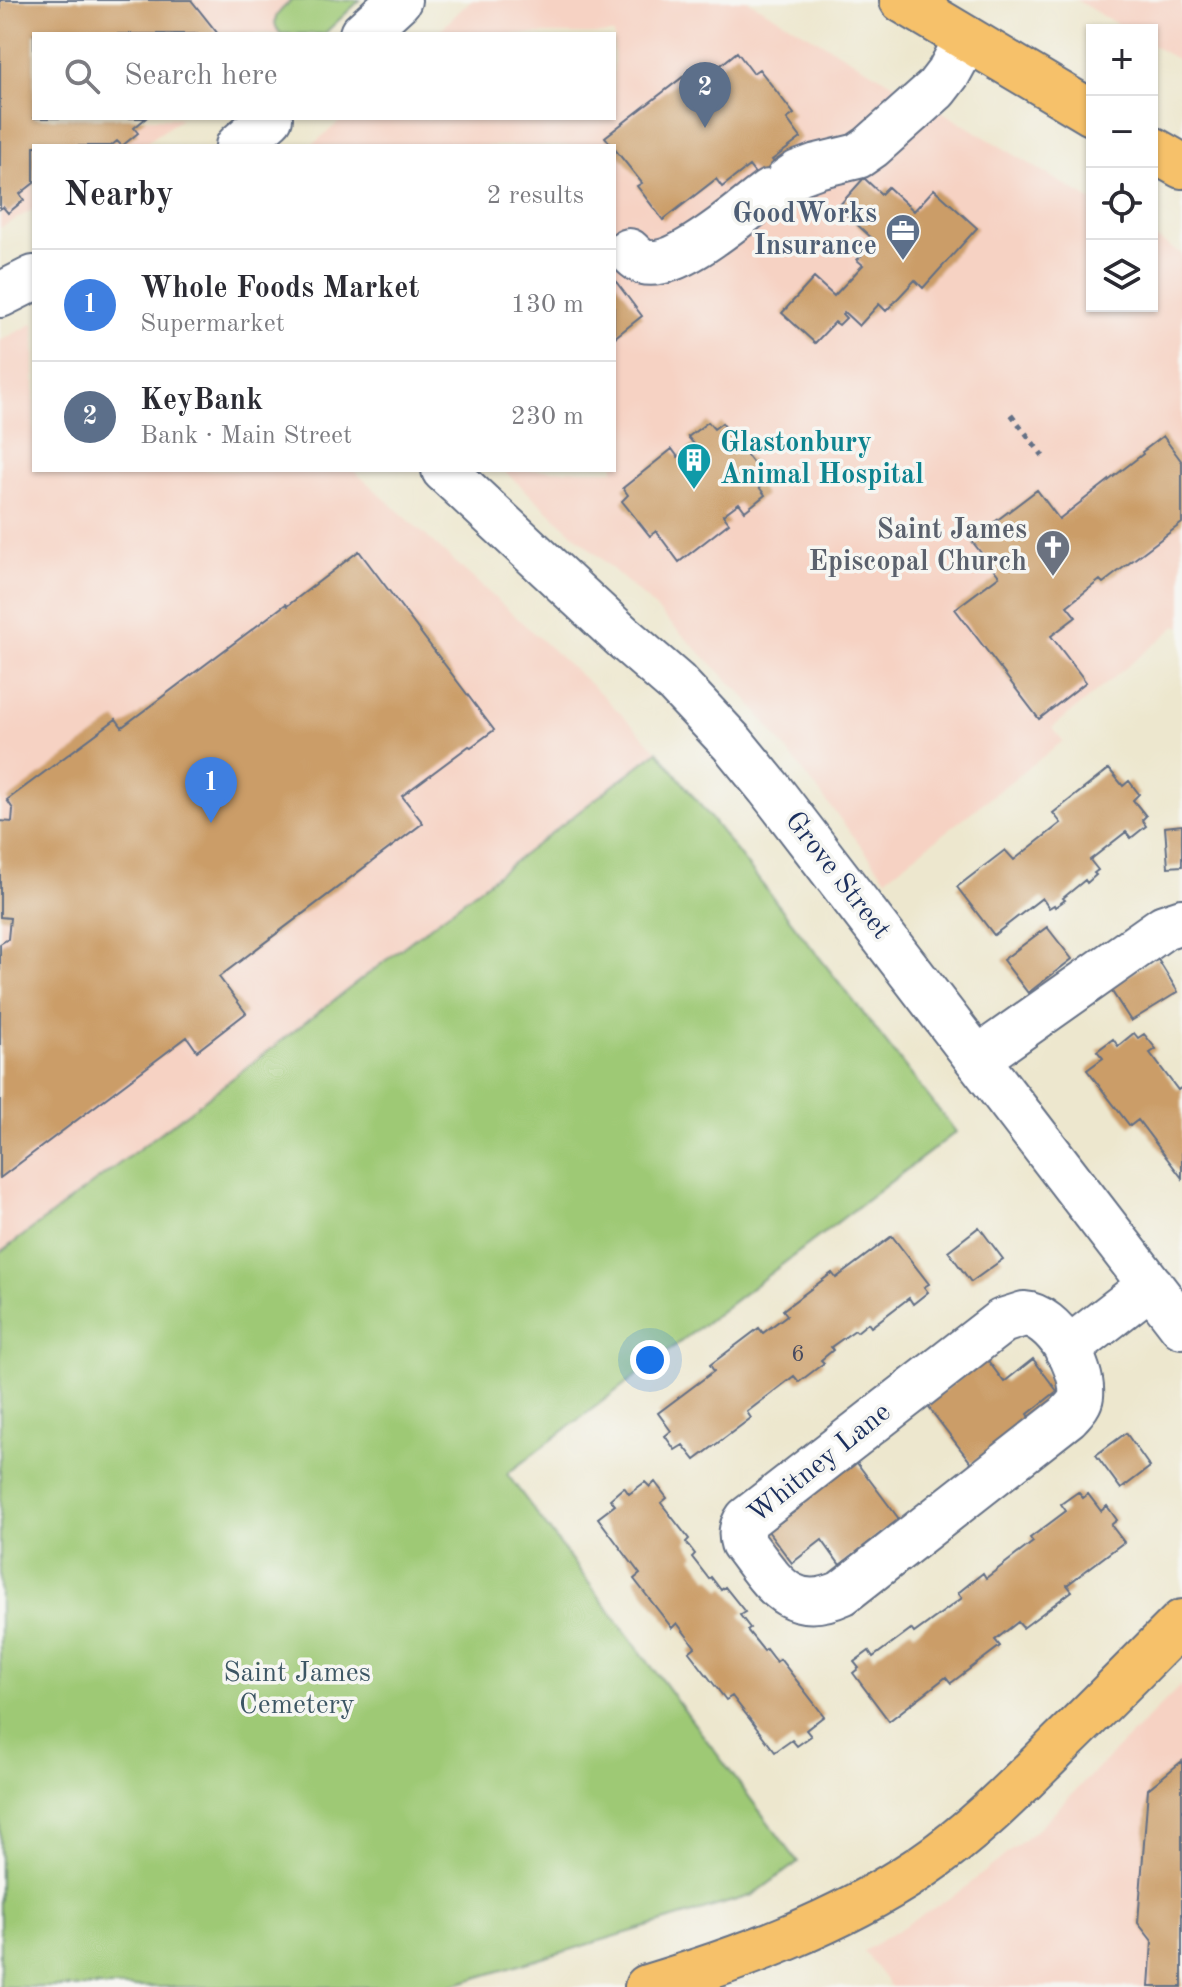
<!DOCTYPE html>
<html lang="en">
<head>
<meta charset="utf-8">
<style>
	body { margin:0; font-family:"Old Standard TT",serif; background:#f2f2f3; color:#2b2b33 }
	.controls { position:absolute; right:24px; top:24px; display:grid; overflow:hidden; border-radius:0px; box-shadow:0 2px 6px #0004 }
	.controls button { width:72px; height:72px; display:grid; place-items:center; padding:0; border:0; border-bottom:2px solid #e1e1e2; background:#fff; color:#2b2b33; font:40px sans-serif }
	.you { position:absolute; left:650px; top:1360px; width:28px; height:28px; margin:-20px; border:6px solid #fff; border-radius:50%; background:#1a73e8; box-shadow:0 0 0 12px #1a73e833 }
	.badge { display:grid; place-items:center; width:52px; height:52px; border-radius:50%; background:#b5179e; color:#fff; font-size:26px; font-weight:700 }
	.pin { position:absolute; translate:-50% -66px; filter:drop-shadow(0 2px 4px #0008) }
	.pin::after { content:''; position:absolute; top:42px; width:28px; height:24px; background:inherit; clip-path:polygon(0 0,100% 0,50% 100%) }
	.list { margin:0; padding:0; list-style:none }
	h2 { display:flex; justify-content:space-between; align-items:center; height:104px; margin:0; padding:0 32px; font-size:34px }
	h2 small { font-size:26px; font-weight:400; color:#7c7c81 }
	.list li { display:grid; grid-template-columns:52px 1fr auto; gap:24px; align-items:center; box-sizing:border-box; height:112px; padding:0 32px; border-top:2px solid #e1e1e2 }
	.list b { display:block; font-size:30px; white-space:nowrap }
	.list p { margin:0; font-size:26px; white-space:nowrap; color:#7c7c81 }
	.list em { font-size:26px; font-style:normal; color:#7c7c81 }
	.icon { flex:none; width:44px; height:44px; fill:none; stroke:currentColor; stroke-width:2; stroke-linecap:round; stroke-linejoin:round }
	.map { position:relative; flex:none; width:1182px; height:1987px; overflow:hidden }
	.search { position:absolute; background:#fff; box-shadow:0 2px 6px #0004; left:32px; top:32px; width:584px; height:88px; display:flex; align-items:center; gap:20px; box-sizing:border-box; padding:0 28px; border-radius:0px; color:#7c7c81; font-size:30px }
	.panel { position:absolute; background:#fff; box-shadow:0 2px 6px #0004; left:32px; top:144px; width:584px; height:328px; border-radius:0px }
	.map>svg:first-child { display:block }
</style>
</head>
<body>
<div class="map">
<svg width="1182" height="1987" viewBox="0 0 1182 1987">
	<rect width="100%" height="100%" fill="#f6f6f2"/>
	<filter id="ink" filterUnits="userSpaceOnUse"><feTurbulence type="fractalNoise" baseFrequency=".0125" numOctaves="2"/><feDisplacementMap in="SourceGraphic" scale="16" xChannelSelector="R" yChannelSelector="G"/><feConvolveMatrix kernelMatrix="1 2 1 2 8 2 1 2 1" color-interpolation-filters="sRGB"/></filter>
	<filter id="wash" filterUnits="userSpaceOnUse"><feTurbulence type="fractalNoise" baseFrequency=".006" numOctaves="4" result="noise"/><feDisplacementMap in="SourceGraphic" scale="32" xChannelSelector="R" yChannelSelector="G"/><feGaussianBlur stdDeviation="1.8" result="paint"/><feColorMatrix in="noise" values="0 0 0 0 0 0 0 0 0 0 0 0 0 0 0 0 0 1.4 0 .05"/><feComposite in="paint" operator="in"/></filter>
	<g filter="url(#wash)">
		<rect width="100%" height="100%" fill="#ede7ce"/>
		<path fill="#f6d2c3" d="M0 0H324L288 34H34V118H182L141 146H34V209L0 228Z
			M471 0H747L931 105 1092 201V306H1152V236L1182 254V627L1178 625 1052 728 1063 741 886 878 746 698 650 603 503 470H614V146H311L344 118H614V34H436Z
			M1076 0H1182V62L1152 45V30H1127Z
			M34 323V470H353L600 693 658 751 203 1101 0 1253V341Z
			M1182 1684V1987H891L864 1951 961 1891 1035 1831Z"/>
		<path fill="#9ec975" stroke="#5c7c6a" stroke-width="2" d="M292 0H360L324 34H281C267 19 281 10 292 0Z
			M658 751 956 1132 507 1474 798 1862 753 1895 446 1987H0V1253L203 1101Z"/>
		<g id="blocks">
			<path fill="#cb9d67" d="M0 0H191L218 34H34V118H146L134 128 138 133 122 146 117 141 111 146H34V183L20 194 24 200 8 213 3 207 0 209Z
				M737 52 753 73 759 69 794 114 787 119 801 138 772 160 799 194 781 207 749 166 722 187 716 179 663 220 637 186 642 183 605 137 697 66 706 77Z
				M864 178 881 194 888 187 914 211 934 189 977 228 923 288 915 280 886 311 879 304 859 326 844 312 842 314 846 318 839 325 835 322 815 343 782 313 814 278 834 296 863 265 857 260 875 241 838 207Z
				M614 279 642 316 614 338Z
				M708 422 714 429 722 423 767 481 759 487 765 495 745 511 739 503 723 515 729 523 679 562 656 531 650 536 622 501 628 495 623 488 672 449 678 457 694 444 688 437Z
				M1163 436 1182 462V523L1103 583 1100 580 1067 606 1076 617 1051 636 1086 682 1039 719 955 609 999 576 971 540 1037 490 1059 519 1143 454 1142 452Z
				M359 551 494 730 471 747 469 746 402 796 423 823 219 977 246 1013 197 1051 187 1037 0 1178V944L8 939 10 918 0 917V821L12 822 13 809 7 800 116 719 122 727 286 604 287 606Z
				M1109 769 1123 786 1129 781 1139 794 1133 800 1146 816 1142 820 1146 826 1131 838 1126 832 1090 860 1098 870 1094 873 1096 875 1087 883 1085 880 1063 898 1065 900 1055 907 1054 905 1049 908 1042 898 994 935 957 887 1005 850 1014 860 1061 823 1053 813Z
				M1182 825V866L1168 867 1165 827Z
				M1047 927 1072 959 1028 993 1003 960Z
				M1157 958 1178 992 1131 1021 1109 987Z
				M1134 1033 1138 1038 1144 1034 1156 1049 1150 1053 1178 1090 1182 1087V1178L1138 1120 1130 1126 1087 1070 1103 1058 1097 1051 1113 1039 1118 1046Z
				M979 1227 1003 1259 971 1282 948 1251Z
				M892 1236 929 1284 924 1287 928 1292 913 1304 909 1298 871 1327 868 1323 857 1332 855 1330 831 1347 833 1350 821 1360 824 1363 799 1382 794 1376 747 1412 751 1418 695 1460 683 1445 675 1450 665 1436 671 1431 658 1413 714 1371 710 1365 759 1328 763 1333 787 1315 783 1310 832 1273 836 1278Z
				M986 1358 1004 1382 1033 1359 1057 1391 1028 1414 1031 1419 972 1464 926 1404Z
				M1126 1433 1150 1467 1121 1489 1096 1455Z
				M854 1459 899 1519 840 1565 822 1540 792 1563 768 1531 798 1509 794 1504Z
				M645 1482 650 1487 655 1482 667 1498 661 1503 689 1539 686 1542 695 1554 692 1557 709 1579 711 1577 721 1590 725 1587 745 1612 740 1615 750 1628 747 1630 764 1651 766 1649 776 1662 780 1659 824 1716 806 1730 811 1736 797 1746 792 1740 775 1752 732 1696 726 1700 689 1652 695 1647 677 1623 672 1628 634 1579 640 1574 598 1518 615 1505 610 1499 624 1487 629 1494Z
				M1078 1492 1083 1498 1088 1494 1101 1511 1107 1506 1117 1520 1111 1525 1124 1542 1067 1585 1072 1591 1023 1628 1018 1622 995 1640 1000 1646 951 1683 946 1677 889 1721 853 1673 859 1668 854 1662 869 1651 873 1657 911 1629 914 1633 962 1598 958 1593 983 1573 986 1578 1033 1542 1030 1538 1066 1511 1061 1504Z
				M1182 1761V1987H1149L1152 1941 1138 1923 1148 1789Z"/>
		</g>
	</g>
	<g filter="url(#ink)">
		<use href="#blocks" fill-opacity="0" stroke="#646f85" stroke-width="2"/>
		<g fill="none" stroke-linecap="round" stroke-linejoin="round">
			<g stroke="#646f85" stroke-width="48">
				<path id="minor" d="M362 34 399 0
					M238 146 270 118
					M788 180 798 173 817 166 858 156 871 147 936 89 949 72 967 39
					M629 251C633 255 639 261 644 262 677 271 743 211 769 192
					M0 295 34 278
					M444 470 624 638 676 683 733 744 769 788 1182 1326
					M977 1059 1164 927 1182 921
					M1024 1314C1054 1316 1084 1367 1081 1396 1080 1404 1073 1410 1068 1416L842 1593C789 1617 772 1580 743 1543 740 1533 741 1527 747 1519L1002 1321Z
					M1067 1350 1151 1285"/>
			</g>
			<g stroke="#646f85" stroke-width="48">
				<path id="major" d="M902 0 1092 113
					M1152 149 1182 166
					M647 1987C743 1958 836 1924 920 1868 972 1833 1017 1787 1061 1743 1102 1703 1142 1662 1182 1622"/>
			</g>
			<path stroke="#646f85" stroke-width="5" stroke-dasharray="6 6" stroke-linecap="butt" d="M1011 414 1043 456"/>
			<use href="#minor" stroke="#fff" stroke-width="44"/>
			<use href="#major" stroke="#f6c16b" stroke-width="44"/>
		</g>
	</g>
	<defs>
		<g id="office-pin" transform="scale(1.8)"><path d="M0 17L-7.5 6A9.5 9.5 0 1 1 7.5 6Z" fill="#5c6f8a" stroke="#f6f6f2"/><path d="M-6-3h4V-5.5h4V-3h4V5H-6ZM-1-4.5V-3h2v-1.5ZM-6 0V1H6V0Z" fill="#fff"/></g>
		<g id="building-pin" transform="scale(1.8)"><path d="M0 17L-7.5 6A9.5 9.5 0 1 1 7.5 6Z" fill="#0f9aa8" stroke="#f6f6f2"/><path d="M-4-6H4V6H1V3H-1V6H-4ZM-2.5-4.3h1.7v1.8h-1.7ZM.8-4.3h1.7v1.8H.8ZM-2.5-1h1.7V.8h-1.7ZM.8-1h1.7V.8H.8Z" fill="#fff"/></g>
		<g id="church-pin" transform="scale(1.8)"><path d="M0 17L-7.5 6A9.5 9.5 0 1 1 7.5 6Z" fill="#6b7280" stroke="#f6f6f2"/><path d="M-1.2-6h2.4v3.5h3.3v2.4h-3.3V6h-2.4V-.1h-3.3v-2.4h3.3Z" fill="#fff"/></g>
	</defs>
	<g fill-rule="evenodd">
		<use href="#office-pin" x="903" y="231"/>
		<use href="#building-pin" x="694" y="460"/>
		<use href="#church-pin" x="1053" y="547"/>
	</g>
	<g text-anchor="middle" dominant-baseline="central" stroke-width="7" stroke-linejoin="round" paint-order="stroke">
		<g font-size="24" fill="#474a60">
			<text x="798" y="1355">6</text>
		</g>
		<g font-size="28" font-weight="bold" fill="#4e5e75" stroke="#f6f6f2" text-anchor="end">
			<text x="877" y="215">GoodWorks<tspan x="877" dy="32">Insurance</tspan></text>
		</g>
		<g font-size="28" font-weight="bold" fill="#0d838f" stroke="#f6f6f2" text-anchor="start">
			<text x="720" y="444">Glastonbury<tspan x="720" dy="32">Animal Hospital</tspan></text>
		</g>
		<g font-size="28" font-weight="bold" fill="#5b616d" stroke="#f6f6f2" text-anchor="end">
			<text x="1027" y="531">Saint James<tspan x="1027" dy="32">Episcopal Church</tspan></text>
		</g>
		<g font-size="28" fill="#1b2f5e" stroke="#f6f6f2">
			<text transform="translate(837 876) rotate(52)">Grove Street</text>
			<text transform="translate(820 1464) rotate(-39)">Whitney Lane</text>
		</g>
		<g font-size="28" fill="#3c5664" stroke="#f6f6f2">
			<text x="297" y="1674">Saint James<tspan x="297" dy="32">Cemetery</tspan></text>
		</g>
	</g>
</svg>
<div class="controls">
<button>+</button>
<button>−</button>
<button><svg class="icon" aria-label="locate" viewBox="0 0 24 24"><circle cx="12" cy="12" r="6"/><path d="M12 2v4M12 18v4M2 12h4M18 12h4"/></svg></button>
<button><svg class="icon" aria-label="layers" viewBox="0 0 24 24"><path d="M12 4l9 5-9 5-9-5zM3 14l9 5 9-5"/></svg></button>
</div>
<div class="you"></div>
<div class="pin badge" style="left:211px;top:823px;background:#3f7fe0">1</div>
<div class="pin badge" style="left:705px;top:128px;background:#5c6f8a">2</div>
<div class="search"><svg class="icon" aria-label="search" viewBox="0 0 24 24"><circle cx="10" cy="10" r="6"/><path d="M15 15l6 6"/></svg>Search here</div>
<section class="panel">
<h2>Nearby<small>2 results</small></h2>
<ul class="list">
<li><span class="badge" style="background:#3f7fe0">1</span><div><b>Whole Foods Market</b><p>Supermarket</p></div><em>130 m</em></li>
<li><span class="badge" style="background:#5c6f8a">2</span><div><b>KeyBank</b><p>Bank · Main Street</p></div><em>230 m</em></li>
</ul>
</section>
</div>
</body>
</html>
